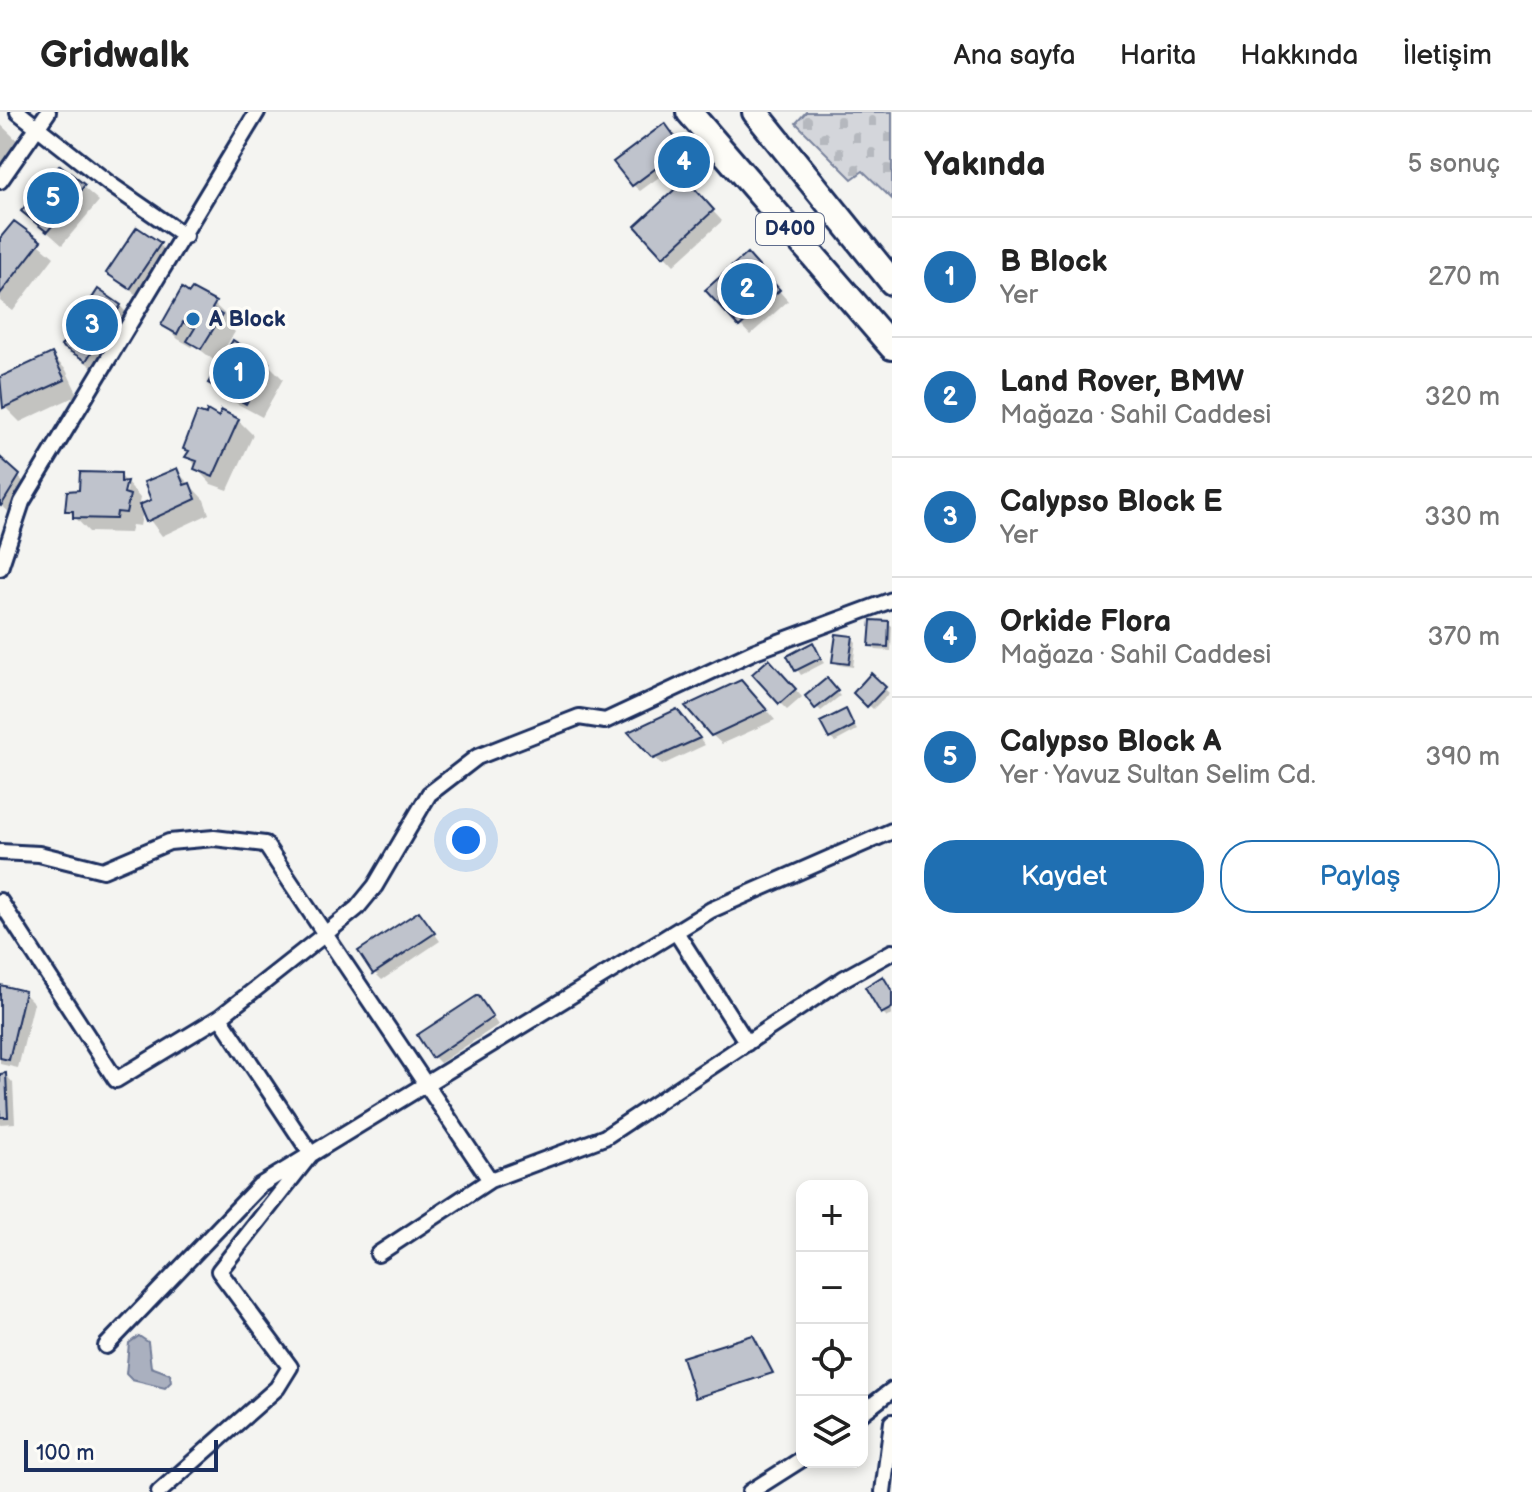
<!DOCTYPE html>
<html lang="tr">
<head>
<meta charset="utf-8">
<style>
	body { margin:0; font-family:"Balsamiq Sans",sans-serif; background:#f2f2f2; color:#222 }
	.controls { position:absolute; right:24px; bottom:24px; display:grid; overflow:hidden; border-radius:16px; box-shadow:0 4px 12px #0003 }
	.controls button { width:72px; height:72px; display:grid; place-items:center; padding:0; border:0; border-bottom:2px solid #e0e0e0; background:#fff; color:#222; font:40px sans-serif }
	.scale { position:absolute; left:24px; bottom:20px; width:194px; box-sizing:border-box; padding-left:8px; border:4px solid #1b2f5e; border-top:0; font-size:22px; line-height:28px; white-space:nowrap; color:#1b2f5e; -webkit-text-stroke:6px #fdfcf7; paint-order:stroke }
	.you { position:absolute; left:466px; top:728px; width:28px; height:28px; margin:-20px; border:6px solid #fff; border-radius:50%; background:#1a73e8; box-shadow:0 0 0 12px #1a73e833 }
	.badge { display:grid; place-items:center; width:52px; height:52px; border-radius:50%; background:#1f6fb2; color:#fff; font-size:26px; font-weight:700 }
	.pin { position:absolute; translate:-50% -50%; border:4px solid #fff; box-shadow:0 2px 8px #0006 }
	.list { margin:0; padding:0; list-style:none }
	h2 { display:flex; justify-content:space-between; align-items:center; height:104px; margin:0; padding:0 32px; font-size:34px }
	h2 small { font-size:26px; font-weight:400; color:#767676 }
	.list li { display:grid; grid-template-columns:52px 1fr auto; gap:24px; align-items:center; box-sizing:border-box; height:120px; padding:0 32px; border-top:2px solid #e0e0e0 }
	.list b { display:block; font-size:30px; white-space:nowrap }
	.list p { margin:0; font-size:26px; white-space:nowrap; color:#767676 }
	.list em { font-size:26px; font-style:normal; color:#767676 }
	.actions { display:flex; gap:16px; padding:24px 32px }
	.actions a { flex:1; padding:18px 0; border:2px solid #1f6fb2; border-radius:32px; text-align:center; font-size:28px; color:#1f6fb2 }
	.actions .main { background:#1f6fb2; color:#fff }
	.icon { flex:none; width:44px; height:44px; fill:none; stroke:currentColor; stroke-width:2; stroke-linecap:round; stroke-linejoin:round }
	.map { position:relative; flex:none; width:892px; height:1380px; overflow:hidden }
	header { display:flex; align-items:center; gap:48px; box-sizing:border-box; height:112px; padding:0 40px; background:#fff; border-bottom:2px solid #e0e0e0 }
	header strong { font-size:38px }
	nav { display:flex; gap:44px; margin-inline-start:auto; font-size:28px }
	main { display:flex }
	aside { flex:1; background:#fff }
	.map>svg:first-child { display:block }
</style>
</head>
<body>
<header>
<strong>Gridwalk</strong>
<nav><a>Ana sayfa</a><a>Harita</a><a>Hakkında</a><a>İletişim</a></nav>
</header>
<main>
<div class="map">
<svg width="892" height="1380" viewBox="0 0 892 1380">
	<defs>
		<pattern id="cemetery-stones" width="16" height="16" patternUnits="userSpaceOnUse" patternTransform="scale(2)"><rect width="16" height="16" fill="#d4d6db"/><path d="M2 7V4a2 2 0 0 1 4 0v3zM10 15v-3a2 2 0 0 1 4 0v3z" fill="#b5b8be"/></pattern>
	</defs>
	<rect width="100%" height="100%" fill="#f4f4f1"/>
	<filter id="ink" filterUnits="userSpaceOnUse"><feTurbulence type="fractalNoise" baseFrequency=".0125" numOctaves="2"/><feDisplacementMap in="SourceGraphic" scale="16" xChannelSelector="R" yChannelSelector="G"/><feConvolveMatrix kernelMatrix="1 2 1 2 8 2 1 2 1" color-interpolation-filters="sRGB"/></filter>
	<g filter="url(#ink)">
		<path fill="url(#cemetery-stones)" stroke="#78829c" stroke-width="2" d="M806 0H892V87L863 59 852 67 796 11Z"/>
		<path fill="#aab0bf" stroke="#717c98" stroke-width="2" d="M139 1224 148 1230 151 1255 170 1262 171 1270 165 1276 132 1268 126 1262 129 1231Z"/>
		<path fill="#0003" fill-rule="evenodd" d="M0 12 22 33 0 62Z
			M671 21 688 44 640 79 633 73Z
			M60 55 99 89 62 133 24 99Z
			M686 70 722 109 674 153 637 114Z
			M14 111 54 145 13 199 0 189V130Z
			M160 133 174 147 145 190 109 161Z
			M756 153 788 189 750 223 708 178Z
			M214 192 229 206 226 211 235 220 216 250 193 232 192 235 178 227 164 213Z
			M120 194 135 209 101 262 64 234Z
			M52 243 66 258 78 283 20 310 5 295 0 267Z
			M268 252 283 267 262 305 225 285 211 271Z
			M220 308H238L253 323 228 378 211 372 197 357 185 336Z
			M0 347 33 379 17 407 0 392Z
			M176 358 204 388 209 402 162 424 143 399 140 414 132 413 130 421 89 420 68 398 80 380 120 363 140 386 138 396 153 389ZM123 374H128L124 391Z
			M888 511 892 514 891 539 876 538 871 533Z
			M852 526 856 530 853 555 839 553 834 549Z
			M812 533 824 551 801 563 789 545Z
			M776 556 802 585 787 598 780 591Z
			M871 564 889 581 873 597 855 581Z
			M831 573 840 584 821 599 817 595Z
			M751 580 775 608 722 632 712 623Z
			M845 600 857 618 835 630 830 626Z
			M684 607 705 633 662 653 631 620Z
			M419 801 440 829 382 868 375 861Z
			M0 875 24 881 34 891 18 956 0 952Z
			M868 875 892 879V903L887 905 883 901Z
			M478 885 498 913 440 951 433 944Z
			M6 963 13 971 15 1011 0 1012V964Z
			M754 1227 773 1262 698 1286 697 1285Z"/>
		<path fill="#bfc3cc" stroke="#1b2f5e" stroke-width="2" d="M665 11 683 36 632 74 613 50Z
			M60 53 85 73 47 120 21 99Z
			M686 67 714 98 663 145 635 114Z
			M14 109 41 129 0 182V126Z
			M137 115 161 131 130 177 106 161Z
			M747 141 780 178 739 215 705 178Z
			M182 176 189 181 192 177 216 190 212 197 222 203 201 237 187 229 195 216 183 210 177 222 161 213Z
			M98 177 121 193 86 249 61 234Z
			M233 228 269 251 246 292 208 271Z
			M52 241 65 268 3 296 0 265Z
			M207 298 219 305 221 298 239 307 213 365 194 357 197 349 185 345 189 339 183 337 197 300 206 303Z
			M0 345 20 363 1 394 0 393Z
			M177 356 184 373 190 371 196 387 146 410 139 393 151 388 144 370Z
			M80 360 121 361V370L127 369 124 381 130 383 126 401 117 400 116 407 73 406V399H65L67 379 79 378Z
			M871 508 889 509 888 535 869 534Z
			M836 522 853 524 849 552 832 550Z
			M813 530 821 546 795 559 787 544Z
			M769 547 796 577 779 592 752 562Z
			M871 561 886 575 867 595 853 581Z
			M827 566 838 579 815 597 805 584Z
			M741 568 767 598 711 624 685 594Z
			M677 597 700 626 653 647 628 620Z
			M846 597 854 614 829 627 820 610Z
			M419 799 435 821 373 862 358 839Z
			M883 864 892 879V896L881 902 865 875Z
			M0 873 25 879 9 948 0 946Z
			M478 883 493 905 432 946 417 923Z
			M6 961 8 1005H0V962Z
			M753 1223 773 1261 695 1286 682 1245Z"/>
		<g fill="none" stroke-linecap="round" stroke-linejoin="round">
			<g stroke="#1b2f5e" stroke-width="20">
				<path id="minor" d="M18 0 111 73 185 124
					M0 69 48 0
					M0 456 22 390 257 0
					M0 740 39 742 103 758 169 730 214 726 265 732 325 822 357 796 375 774 429 682 477 645 579 605 605 609 755 539 892 488
					M0 789 116 968 220 905 311 1042 219 1159 290 1255 277 1276 159 1380
					M676 820 747 931
					M220 905 325 822 490 1068 605 1025 843 867 892 840
					M378 1142 490 1068
					M106 1234 259 1074 711 798 892 719
					M862 1301 892 1278
					M750 1380 802 1347
					M883 1380 892 1310"/>
			</g>
			<g stroke="#1b2f5e" stroke-width="30">
				<path id="trunk" d="M689 0 892 235
					M755 0 892 170"/>
			</g>
			<use href="#minor" stroke="#fdfcf7" stroke-width="14"/>
			<use href="#trunk" stroke="#fdfcf7" stroke-width="24"/>
		</g>
	</g>
	<circle fill="#1f6fb2" stroke="#fdfcf7" stroke-width="3" cx="193" cy="207" r="8"/>
	<g text-anchor="middle" dominant-baseline="central" stroke-width="7" stroke-linejoin="round" paint-order="stroke">
		<rect fill="#fdfcf7" stroke="#5f6c8c" stroke-width="2" x="756" y="101" width="68" height="32" rx="6"/>
		<g font-size="20" font-weight="bold" fill="#1b2f5e">
			<text x="790" y="117">D400</text>
		</g>
		<g font-size="22" font-weight="bold" fill="#1b2f5e" stroke="#fdfcf7" text-anchor="start">
			<text x="209" y="207">A Block</text>
		</g>
	</g>
</svg>
<div class="controls">
<button>+</button>
<button>−</button>
<button><svg class="icon" aria-label="locate" viewBox="0 0 24 24"><circle cx="12" cy="12" r="6"/><path d="M12 2v4M12 18v4M2 12h4M18 12h4"/></svg></button>
<button><svg class="icon" aria-label="layers" viewBox="0 0 24 24"><path d="M12 4l9 5-9 5-9-5zM3 14l9 5 9-5"/></svg></button>
</div>
<div class="scale">100 m</div>
<div class="you"></div>
<div class="pin badge" style="left:239px;top:261px">1</div>
<div class="pin badge" style="left:747px;top:177px">2</div>
<div class="pin badge" style="left:92px;top:213px">3</div>
<div class="pin badge" style="left:684px;top:50px">4</div>
<div class="pin badge" style="left:53px;top:86px">5</div>
</div>
<aside>
<h2>Yakında<small>5 sonuç</small></h2>
<ul class="list">
<li><span class="badge">1</span><div><b>B Block</b><p>Yer</p></div><em>270 m</em></li>
<li><span class="badge">2</span><div><b>Land Rover, BMW</b><p>Mağaza · Sahil Caddesi</p></div><em>320 m</em></li>
<li><span class="badge">3</span><div><b>Calypso Block E</b><p>Yer</p></div><em>330 m</em></li>
<li><span class="badge">4</span><div><b>Orkide Flora</b><p>Mağaza · Sahil Caddesi</p></div><em>370 m</em></li>
<li><span class="badge">5</span><div><b>Calypso Block A</b><p>Yer · Yavuz Sultan Selim Cd.</p></div><em>390 m</em></li>
</ul>
<div class="actions"><a class="main">Kaydet</a><a>Paylaş</a></div>
</aside>
</main>
</body>
</html>
